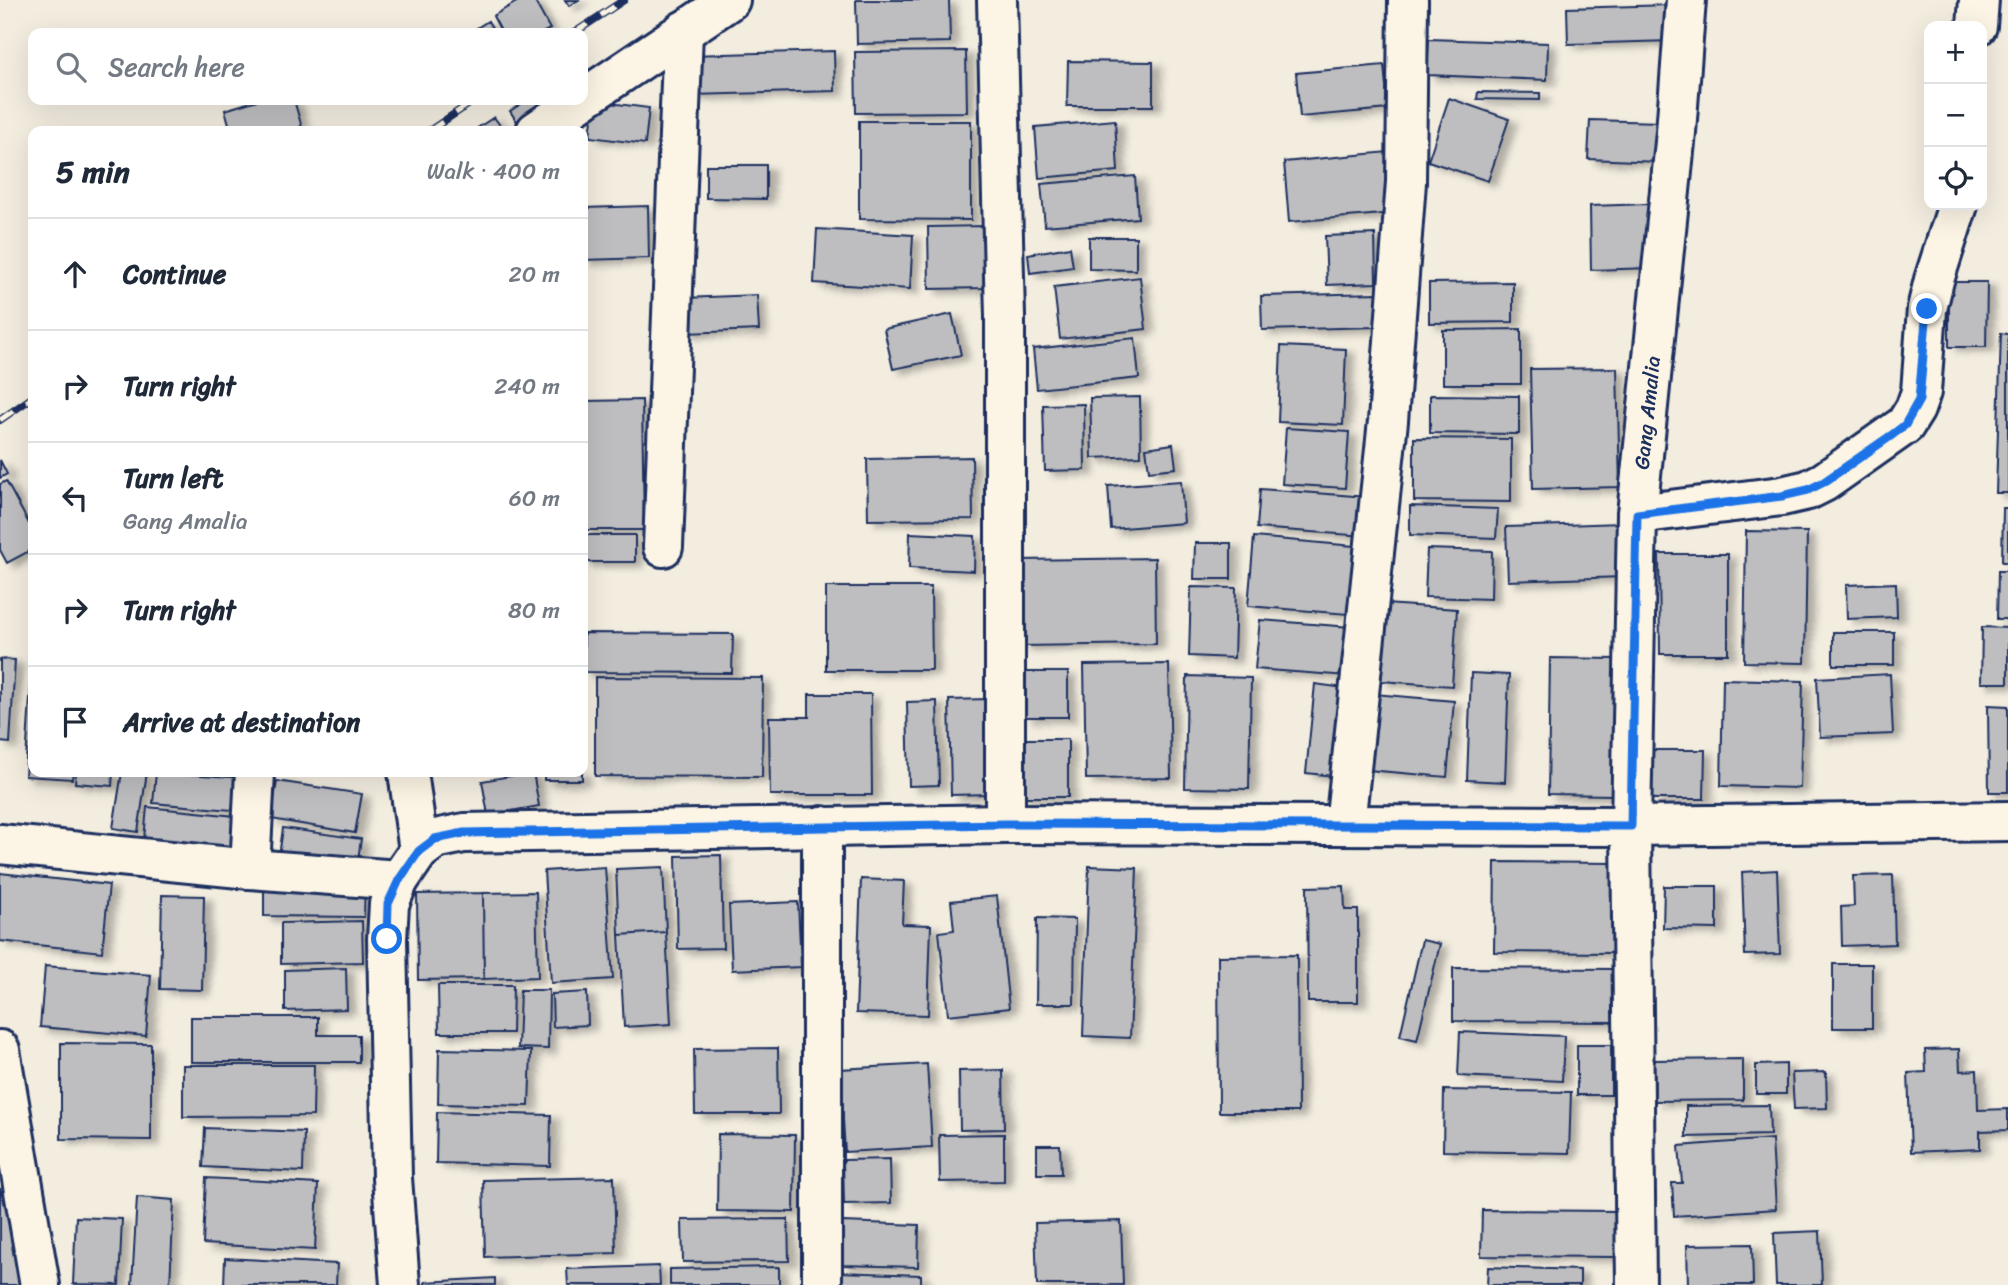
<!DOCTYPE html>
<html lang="en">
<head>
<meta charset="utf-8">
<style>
	body { margin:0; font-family:Sriracha,sans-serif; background:#f2f2f3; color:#1f2937 }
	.controls { position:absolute; right:21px; top:21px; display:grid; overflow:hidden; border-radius:14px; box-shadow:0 7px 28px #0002 }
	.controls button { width:63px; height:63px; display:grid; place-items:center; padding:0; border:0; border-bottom:2px solid #e0e1e3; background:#fff; color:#1f2937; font:35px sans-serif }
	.stop { position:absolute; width:21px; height:21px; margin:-16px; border:5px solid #1a73e8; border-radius:50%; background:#fff }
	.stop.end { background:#1a73e8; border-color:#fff; box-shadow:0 2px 7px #0008 }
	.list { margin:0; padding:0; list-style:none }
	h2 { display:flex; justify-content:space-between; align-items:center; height:91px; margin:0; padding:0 28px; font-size:30px }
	h2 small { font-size:23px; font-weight:400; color:#747a83 }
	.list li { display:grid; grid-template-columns:46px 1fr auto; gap:21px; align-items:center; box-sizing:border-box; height:112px; padding:0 28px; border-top:2px solid #e0e1e3 }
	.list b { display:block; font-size:26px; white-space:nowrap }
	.list p { margin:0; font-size:23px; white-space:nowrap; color:#747a83 }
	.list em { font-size:23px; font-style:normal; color:#747a83 }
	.icon { flex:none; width:38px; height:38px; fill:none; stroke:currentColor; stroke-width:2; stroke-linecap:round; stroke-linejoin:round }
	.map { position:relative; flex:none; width:2008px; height:1285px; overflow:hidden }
	.search { position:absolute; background:#fff; box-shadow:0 7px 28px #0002; left:28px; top:28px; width:560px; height:77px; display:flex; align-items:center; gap:18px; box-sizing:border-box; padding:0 24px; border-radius:14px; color:#747a83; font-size:26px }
	.panel { position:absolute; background:#fff; box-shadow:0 7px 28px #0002; left:28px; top:126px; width:560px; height:651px; border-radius:14px }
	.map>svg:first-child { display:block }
</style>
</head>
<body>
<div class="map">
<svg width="2008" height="1285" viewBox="0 0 2008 1285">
	<defs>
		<filter id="shadow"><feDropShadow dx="8" dy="4.5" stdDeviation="3.5" flood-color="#0004"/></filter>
	</defs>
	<rect width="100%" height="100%" fill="#f3ede0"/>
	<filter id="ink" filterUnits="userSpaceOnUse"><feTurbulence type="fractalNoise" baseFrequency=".0143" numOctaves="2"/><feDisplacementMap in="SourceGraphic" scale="14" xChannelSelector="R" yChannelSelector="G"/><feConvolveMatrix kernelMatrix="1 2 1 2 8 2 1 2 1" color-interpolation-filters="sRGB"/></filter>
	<g filter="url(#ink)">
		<path fill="#bebec0" stroke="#1b2f5e" stroke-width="2" filter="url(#shadow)" d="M520 0H534L550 29 542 33H502L493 16Z
			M565 0H579L569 6Z
			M856 0H949L950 42 857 44Z
			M1671 5 1672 41 1568 44 1567 8Z
			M488 21 495 33H469Z
			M1429 39 1548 43 1547 80 1427 75Z
			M834 51 835 91 691 95 690 55Z
			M966 51 967 112 856 113 855 52Z
			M1068 61 1153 62V106H1067Z
			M1384 65 1388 109 1300 117 1296 73Z
			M1478 92 1540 93V100L1477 99Z
			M1449 98 1509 119 1488 181 1428 161Z
			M257 100H294L303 131H231L225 110Z
			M527 100H576L523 131 510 111Z
			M594 101 649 108 645 144 590 137Z
			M494 117 504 131H473Z
			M1115 120 1118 171 1039 178 1035 127Z
			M1590 120 1660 122 1659 162 1588 159Z
			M859 121H971V220L859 219Z
			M1388 152 1394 213 1289 222 1284 162Z
			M706 165H766V199L706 198Z
			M1135 176 1138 218 1045 226 1041 184Z
			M1649 204 1651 268 1591 270 1590 206Z
			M648 206 649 258 583 260V208Z
			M986 226 987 288 929 289 928 227Z
			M817 229 913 235 910 289 814 283Z
			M1375 234 1376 283 1327 285 1325 236Z
			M1089 237H1136V270L1089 269Z
			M1070 247 1073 267 1030 273 1028 254Z
			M1140 277 1146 329 1060 339 1054 287Z
			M1513 282V322L1429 323V283Z
			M1949 282H1987L1986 347H1949Z
			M1377 293 1378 327 1262 330 1261 296Z
			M757 295 759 330 686 333 685 298Z
			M952 314 961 355 893 369 884 329Z
			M1521 329V384H1443V330Z
			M2001 333 2008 334V493H1996Z
			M1135 338 1139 378 1037 389 1033 349Z
			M1281 346 1346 349 1343 425 1278 422Z
			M1617 368 1620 487 1533 489 1530 369Z
			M1430 395 1519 396V434L1430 433Z
			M1140 397 1141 456 1092 458 1090 398Z
			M642 400 644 530H583V401Z
			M1084 404 1085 470 1045 471 1043 405Z
			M1286 428 1349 432 1345 488 1282 484Z
			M1414 438 1511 439V502L1414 501Z
			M1173 444 1176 468 1149 471 1146 448Z
			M972 457 973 519 868 520 867 459Z
			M0 460 7 474 0 478Z
			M6 481 33 531V549L7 563 0 550V484Z
			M1181 481 1184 523 1111 529 1108 486Z
			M1260 489 1368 497 1365 536 1257 528Z
			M1410 506 1498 509 1496 538 1410 535Z
			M2003 508H2008V562H2002Z
			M1621 523 1623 577 1508 581 1506 527Z
			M1746 531 1807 532 1805 663 1744 662Z
			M910 533 975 536 974 571 909 568Z
			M583 535H635V562H583Z
			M1254 537 1354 546 1348 614 1248 606Z
			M1195 543H1231V579H1194Z
			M1427 549 1492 551 1491 599 1425 597Z
			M1659 554H1728V654H1660Z
			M1155 558 1156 644 1022 646 1020 560Z
			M1998 571H2008V619H1997Z
			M1896 583 1897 617 1847 619 1846 585Z
			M826 587H931L932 670H826Z
			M1191 587 1236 588 1234 658 1189 656Z
			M1385 604 1457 609 1452 686 1381 681Z
			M1260 620 1351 627 1348 676 1255 669Z
			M1982 627 2008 628V683H1981Z
			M1833 632H1894V665H1833Z
			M584 633 733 634 732 673 584 672Z
			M1550 658 1615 659 1613 795 1548 794Z
			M0 659 15 660 10 743 0 742Z
			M1169 664 1171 778 1086 779 1084 665Z
			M1025 672H1068V717H1025Z
			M1471 673 1509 675 1505 782 1467 780Z
			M1890 674 1893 734 1820 737 1817 678Z
			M1187 676 1251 678 1249 789 1185 788Z
			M595 677 763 678 762 777 595 776Z
			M1723 679 1803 681 1800 788 1721 786Z
			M31 682H33V772H73L72 779 25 776Z
			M1315 684 1352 689 1343 777 1306 773Z
			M809 694H871L872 795H770L769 717H809Z
			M1374 694 1454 701 1447 777 1368 770Z
			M987 699 989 794 951 795 949 700Z
			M937 701 939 785 909 786 907 702Z
			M1988 705 2008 706V792H1989Z
			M1022 739H1068V797H1021Z
			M1651 750H1705L1704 799H1652Z
			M76 772H113L112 786 75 783Z
			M122 772H147L138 832 113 828Z
			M156 772 245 778 243 811 153 803Z
			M533 772 539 806 488 815 482 781Z
			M544 772H582V780H544Z
			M277 781 362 794 355 833 271 819Z
			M147 807 245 817 240 861 143 850Z
			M283 828 361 839 356 874 278 863Z
			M721 855 723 948 678 949 676 856Z
			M1495 862 1613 863 1612 953 1494 952Z
			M1089 866 1137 868 1130 1038 1083 1036Z
			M605 867 613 979 551 983 544 871Z
			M663 867 666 932 619 935 616 869Z
			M1777 870 1780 954 1745 955 1742 872Z
			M0 873 109 885 102 952 0 941Z
			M1893 875 1895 944 1842 946 1841 907 1854 906 1853 876Z
			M264 879 365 880 364 917 264 916Z
			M861 879 904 881 902 924 931 925 928 1015 856 1013Z
			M1344 886 1345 910H1358V1002H1308L1307 887Z
			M1664 886H1717V929L1663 928Z
			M536 892 538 977 484 979 483 893Z
			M483 893 484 979 418 980 417 894Z
			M162 895 204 896 202 990 160 989Z
			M997 896 1009 1008 948 1015 939 932 954 930 951 901Z
			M798 902 801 967 732 970 729 905Z
			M1037 918 1075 919 1074 1004H1036Z
			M362 921 363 962 281 964V923Z
			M666 932 671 1024 624 1027 619 935Z
			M1422 940 1440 944 1417 1040 1400 1036Z
			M1297 955 1298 1112H1219L1218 956Z
			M1833 964H1872V1028H1833Z
			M45 966 151 975 146 1036 40 1027Z
			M346 968 347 1009 285 1011V970Z
			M1453 968 1616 969 1615 1022 1453 1021Z
			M438 985H513L512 1033H439Z
			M520 990H549L548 1049 518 1048Z
			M587 992 588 1025 553 1027 552 994Z
			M191 1017H318V1035H359V1062H191Z
			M1460 1032 1564 1036 1562 1081 1458 1076Z
			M61 1043 151 1044V1140L61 1139Z
			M1577 1045H1611V1095H1577Z
			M778 1048 779 1114H695L694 1049Z
			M439 1049 531 1051 529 1106 438 1104Z
			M1959 1049 1960 1071 1977 1070 1978 1110 2008 1109V1130L1980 1131V1149L1911 1152 1908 1073 1926 1072 1925 1050Z
			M1743 1059V1100L1655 1101 1654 1060Z
			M927 1064 932 1147 845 1152 840 1069Z
			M1786 1064V1094H1756V1065Z
			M183 1065H314L313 1116 183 1117Z
			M1003 1070 1004 1129 960 1130 959 1071Z
			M1826 1072 1827 1108 1794 1109 1792 1073Z
			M1444 1090 1571 1092 1569 1153 1443 1151Z
			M1769 1105 1770 1135 1686 1137V1106Z
			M437 1112 551 1115 550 1166 436 1163Z
			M205 1128 304 1132 303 1172 203 1167Z
			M718 1134 795 1135 794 1212 717 1211Z
			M1004 1134V1181L940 1182 939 1135Z
			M1772 1139 1776 1209 1674 1216 1672 1183H1682L1679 1146Z
			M1037 1145H1060L1061 1174H1037Z
			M890 1159 891 1203 844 1204 843 1160Z
			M614 1177 616 1253 485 1257 483 1180Z
			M206 1178 318 1184 315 1250 203 1244Z
			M0 1188 29 1285H0Z
			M137 1197 174 1200 170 1285H132Z
			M1482 1210 1615 1211V1257L1481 1256Z
			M76 1217 122 1219 119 1285 73 1284Z
			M788 1219 789 1261 683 1262 682 1220Z
			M1121 1221 1123 1285H1037L1035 1223Z
			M843 1222 919 1225 918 1267 842 1265Z
			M1820 1231 1822 1285H1776L1774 1233Z
			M1752 1244 1753 1285H1688L1687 1245Z
			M225 1258 337 1264 336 1285H224Z
			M659 1266 660 1285H568L567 1269Z
			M779 1267V1285H670V1269Z
			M1488 1267 1580 1270V1285H1487Z
			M840 1272 921 1275V1285H840Z
			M495 1278V1285H425V1282Z"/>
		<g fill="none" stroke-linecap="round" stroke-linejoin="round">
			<g stroke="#1b2f5e" stroke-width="44">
				<g id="minor">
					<path d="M997 0 1005 316V824"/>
					<path d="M1977 26 1979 0"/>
					<path d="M583 99 730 0"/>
					<path d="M536 131 582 100"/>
					<path d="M1637 514 1782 496 1808 490 1824 482 1905 425 1915 409 1921 392 1927 309 1934 280 1958 205"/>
					<path d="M663 547 683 31"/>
					<path d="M408 772 419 851"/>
					<path d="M1345 825 1388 421 1406 182 1408 0"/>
					<path d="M822 826V1285"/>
					<path d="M0 844 250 869 399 880"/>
					<path d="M250 869 255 772"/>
					<path d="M0 1050 40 1285"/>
					<path d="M400 1285 392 1178 387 939 389 904 399 880 419 851 435 839 464 833 1005 824 1631 826 2008 821"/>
					<path id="s1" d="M1636 1285 1631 826 1637 514 1676 132 1686 0"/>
				</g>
			</g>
			<use href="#minor" stroke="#fcf5e5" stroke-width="38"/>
			<g stroke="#1b2f5e" stroke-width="8">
				<path id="rail" d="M574 33 624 0
					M429 131 475 100
					M0 420 33 397"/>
			</g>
			<use href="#rail" stroke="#fcf5e5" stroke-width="5" stroke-dasharray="16" stroke-linecap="butt"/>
		</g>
	</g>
	<g fill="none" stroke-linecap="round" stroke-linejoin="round" filter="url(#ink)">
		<path stroke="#1a73e8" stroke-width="9" d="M387 939 388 904 399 880 419 851 435 839 464 833 1005 824 1631 826 1637 514 1782 496 1808 490 1824 482 1892 435 1905 425 1919 400 1927 309"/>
	</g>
	<g text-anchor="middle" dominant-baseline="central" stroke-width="6" stroke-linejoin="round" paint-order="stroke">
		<g font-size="21" fill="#1b2f5e" stroke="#fcf5e5">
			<text stroke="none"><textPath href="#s1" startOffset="873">Gang Amalia</textPath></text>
		</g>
	</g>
</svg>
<div class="controls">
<button>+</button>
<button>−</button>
<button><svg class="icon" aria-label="locate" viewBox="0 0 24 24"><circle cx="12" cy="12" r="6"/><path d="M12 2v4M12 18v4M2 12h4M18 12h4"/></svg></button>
</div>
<div class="stop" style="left:387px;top:939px"></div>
<div class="stop end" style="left:1927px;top:309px"></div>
<div class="search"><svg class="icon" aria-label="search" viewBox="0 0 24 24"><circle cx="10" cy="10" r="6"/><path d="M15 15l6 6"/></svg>Search here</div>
<section class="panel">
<h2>5 min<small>Walk · 400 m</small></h2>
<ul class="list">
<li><svg class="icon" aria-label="ahead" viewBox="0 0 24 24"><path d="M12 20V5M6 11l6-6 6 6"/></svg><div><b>Continue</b></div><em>20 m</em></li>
<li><svg class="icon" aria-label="right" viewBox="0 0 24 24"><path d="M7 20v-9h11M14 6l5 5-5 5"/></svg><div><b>Turn right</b></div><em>240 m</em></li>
<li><svg class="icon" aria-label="left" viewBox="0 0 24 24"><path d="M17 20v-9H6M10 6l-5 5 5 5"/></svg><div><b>Turn left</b><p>Gang Amalia</p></div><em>60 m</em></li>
<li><svg class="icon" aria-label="right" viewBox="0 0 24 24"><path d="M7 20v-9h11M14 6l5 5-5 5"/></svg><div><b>Turn right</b></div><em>80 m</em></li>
<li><svg class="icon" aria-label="arrive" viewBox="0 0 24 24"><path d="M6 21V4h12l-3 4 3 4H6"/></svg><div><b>Arrive at destination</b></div></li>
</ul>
</section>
</div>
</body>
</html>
